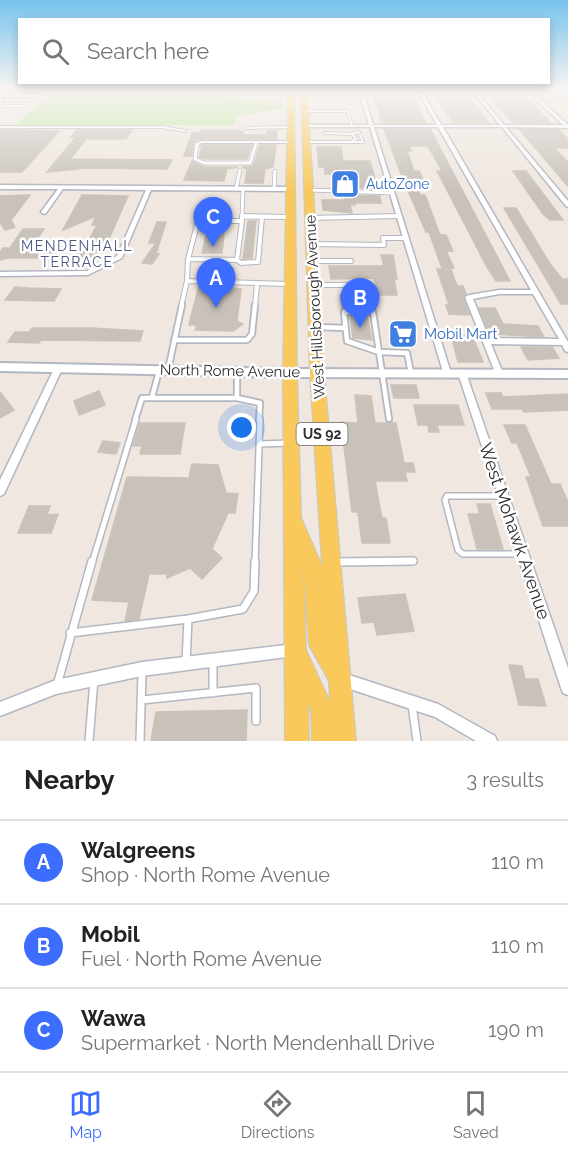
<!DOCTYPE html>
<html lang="en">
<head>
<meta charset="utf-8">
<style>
	body { margin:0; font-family:Raleway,sans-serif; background:#f2f2f2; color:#222 }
	.you { position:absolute; left:242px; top:428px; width:21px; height:21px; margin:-15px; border:4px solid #fff; border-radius:50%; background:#1a73e8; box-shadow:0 0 0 9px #1a73e833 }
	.badge { display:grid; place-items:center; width:39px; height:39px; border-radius:50%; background:#3d6dff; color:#fff; font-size:20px; font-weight:700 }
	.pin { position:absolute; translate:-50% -50px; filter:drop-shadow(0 2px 3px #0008) }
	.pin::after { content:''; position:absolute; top:32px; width:21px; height:18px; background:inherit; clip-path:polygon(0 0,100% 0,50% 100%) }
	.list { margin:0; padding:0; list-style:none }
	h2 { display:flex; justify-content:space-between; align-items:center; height:78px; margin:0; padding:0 24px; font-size:26px }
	h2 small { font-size:20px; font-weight:400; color:#767676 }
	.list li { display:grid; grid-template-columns:39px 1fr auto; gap:18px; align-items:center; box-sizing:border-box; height:84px; padding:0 24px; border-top:2px solid #e0e0e0 }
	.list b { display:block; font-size:22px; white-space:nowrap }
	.list p { margin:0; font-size:20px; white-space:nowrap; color:#767676 }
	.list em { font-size:20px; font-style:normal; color:#767676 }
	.icon { flex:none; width:33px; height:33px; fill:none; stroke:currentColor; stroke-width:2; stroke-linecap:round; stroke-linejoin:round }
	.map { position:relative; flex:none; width:568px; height:741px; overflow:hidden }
	.search { position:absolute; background:#fff; box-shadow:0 3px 9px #0003; left:18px; right:18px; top:18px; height:66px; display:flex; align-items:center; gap:15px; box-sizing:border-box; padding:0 21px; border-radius:0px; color:#767676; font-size:22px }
	.sheet { height:330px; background:#fff }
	nav { display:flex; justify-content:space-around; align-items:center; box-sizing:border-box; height:84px; border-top:2px solid #e0e0e0; background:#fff; font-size:16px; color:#767676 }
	nav a { display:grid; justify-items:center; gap:3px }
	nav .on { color:#3d6dff }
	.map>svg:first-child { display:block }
</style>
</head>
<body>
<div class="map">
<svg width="568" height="741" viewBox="0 0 568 741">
	<rect width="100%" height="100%" fill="#efe7e0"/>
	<path fill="#b9e89a" d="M160 88H210L211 95 283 103 284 108 236 116 234 125H16L49 95H144Z"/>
	<path fill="#c8c2bb" stroke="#cbc3b9" stroke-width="1.5" d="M438 88H462L488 123 453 122 432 91H439Z
		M486 88H515L551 123H513L484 90H488Z
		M372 89H409L426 123H382Z
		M384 129H430L510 281H496L487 267 437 171H442L428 146H409L411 151H407L414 171H419L423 179H414L420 195H425L440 235H446L453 251H446L454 268H442L429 232H426L403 179Z
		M519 129 559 130 568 139V148H554L568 162V186Z
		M0 130H21L59 131 22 172H0Z
		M77 130H132L126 139H86L70 159 172 160 167 169 88 168 47 172 76 137H71Z
		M202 130H237L243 132V135H267V131H277L276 139H200L194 142 192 156H184L192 133H200Z
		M202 145H252L247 159H205L199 157Z
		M260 145H276L273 167 265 169 263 183H245L247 169 242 167 253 166Z
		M317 147H341L343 161H370L378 189 342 187 340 174H325L324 167H319Z
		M192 161 204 167H238L227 169 224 181 184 180Z
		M513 171H526L563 220H550L543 214Z
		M30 195 11 220 15 227 5 230 0 222V196Z
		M82 195 128 196 108 241H93L100 247 113 248 82 260 69 247H85L97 225H92L96 216 63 230Z
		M344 195 380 196 381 203H355V205H350L352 213 323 210 322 200H345Z
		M504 208H516L550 264 562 279H568V304H561Z
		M248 221H256L252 258 243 259Z
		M157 222H166L156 254H159L152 264 142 263 156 243H149Z
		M23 229H44L36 241 23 246 62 247 55 258H8L0 260V252L3 248H10Z
		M207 231 224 234 222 253H202Z
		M381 255H393L397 279H394L397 295H378L374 278 331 279 329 266H384Z
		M437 269H451L457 286H463L466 294 463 298 470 315 449 314 446 305H449Z
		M199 285 241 289 237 321 243 324 233 331 195 330 197 325H189Z
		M15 287 27 288 61 289 54 301 5 300Z
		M340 295H357L359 308H342Z
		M479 308H495L503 324 538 326 544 337 490 334Z
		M350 316H367L372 340 353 338Z
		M391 325H410L415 343H395Z
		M32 328H91L143 331 140 341 41 340 39 343 8 342 15 332H29Z
		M451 335H472L483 362H458Z
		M521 347H552L559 358 528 360Z
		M391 385H416L419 398H394Z
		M99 391 105 405 79 415 74 401Z
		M0 392 14 410 0 418Z
		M486 393H501L503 397 568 394V410L524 412 522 409H492Z
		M355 395 371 396 375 423H396L404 463H413L415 472H405L407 481H375L382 518H386L390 543H362L358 512H352L341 422 358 423Z
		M414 405H458L464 425H437L439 432H429L428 425H418Z
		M140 423H185L180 454H140L142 446H133Z
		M504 425H525L551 484H560L568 502V526H543L526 477H531L517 443H512Z
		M103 441 120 443 116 454 98 452Z
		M192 464 218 465 226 493 238 494 235 513H228L212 549 222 558 202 579 190 568 167 578V574H149L139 619 125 621 129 602 92 600 127 477 189 478Z
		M477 504H490L503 549H477L468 514H480Z
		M29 506H50L47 515 58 514 51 533H18Z
		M405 594 414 631 377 635 374 622 362 623 358 598Z
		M509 665 522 666 525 679H538L546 706 519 705Z
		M247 710 246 741H151L156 712Z"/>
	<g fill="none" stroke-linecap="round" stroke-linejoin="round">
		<g stroke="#b3b7c1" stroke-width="4">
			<path id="service-far5" d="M23 88 16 95 39 96 49 88
				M255 88 291 90
				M304 93H343L342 88
				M0 99 13 88
				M0 100H11
				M11 100H32L25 106H3Z
				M305 111H348L352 126
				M0 127H162L185 131
				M246 128 291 127
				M325 133 352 134 356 139 352 141
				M256 142H291
				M307 142H363L359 132 349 134
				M197 146 201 142H256
				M255 146 256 142"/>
		</g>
		<g stroke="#b3b7c1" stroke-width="4.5">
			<path id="service-far4" d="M197 144 195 159 204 163H250L256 144
				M236 189 240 170
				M243 189 242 217H290
				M274 189 275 171
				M309 190 392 193
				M351 217 399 216"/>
		</g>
		<g stroke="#b3b7c1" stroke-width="6">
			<path id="service-far3" d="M242 216 290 217
				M242 217V221
				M310 218 399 216
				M198 221H242L237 260 188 259Z
				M311 244 384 245 383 238H406
				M237 260 241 263 258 262 262 217
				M312 261H351
				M187 281 188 259
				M313 285H356
				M181 307 187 281 290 284
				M255 307 257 284"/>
		</g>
		<g stroke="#b3b7c1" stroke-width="8">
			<path id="service-far2" d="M344 312H373L379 352 347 341Z
				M318 327 345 328
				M174 340H247L252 334 255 305
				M379 352 407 353 411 373
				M379 352 389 419
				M168 370 182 305
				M237 372V398
				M152 397 159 371
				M135 420 142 398H237L260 403 259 420"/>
		</g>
		<g stroke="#b3b7c1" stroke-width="8">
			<path id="service-far1" d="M259 444 290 443
				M503 496H447L445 500 458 550 463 554H521
				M337 562 414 561
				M92 563 136 419
				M255 563 260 419"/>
		</g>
		<g stroke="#b3b7c1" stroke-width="10">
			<path id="service" d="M337 562 413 561
				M70 633 188 619
				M213 661V693
				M186 662 188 619 243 609 254 591 255 561
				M57 685 92 561
				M142 700 256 688V721
				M412 705 417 741
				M89 741 94 680
				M140 741 142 672"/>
		</g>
		<g stroke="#b3b7c1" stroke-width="3">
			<path id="minor" d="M358 88H362L373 125H437L416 88H420L441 125H500L470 88H474L504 125H563L524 88H528L568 125V128L506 127 568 201V207L566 206 502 127H443L568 342V352L565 351 562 345 491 344 503 373 499 376 496 375 465 297 469 295 499 290H531L438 127H374L451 373 447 376 444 375 370 127H305L303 126 305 125H369ZM499 294H533L559 339 489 338 473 299Z
				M0 185 290 187 293 189 290 191 151 190 122 258 88 275 0 276V272L87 271 117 256 146 190 63 189 46 213 44 214 41 212 58 189H0Z
				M58 366 62 369 4 494 0 496V480L54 369Z
				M462 370 466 373 568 668V695L563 693 561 688 458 373Z
				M295 644 300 645 301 650 300 655 295 656 142 676 56 694 0 716V702L56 680 142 662Z
				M340 672 438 704 495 736 497 741H476L435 717 335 684 333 679 335 674Z"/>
		</g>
		<g stroke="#b3b7c1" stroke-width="4">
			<path id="tertiary" d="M0 363 290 369 568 370V378L290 377 0 371Z"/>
		</g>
		<g stroke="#c8c8c8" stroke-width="2">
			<path id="primary" d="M288 88H294L297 373 301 518 322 566 310 373 301 88H307L324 373 356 741H312L311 711 308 703 309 741H285L283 373ZM303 566 309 645 329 681 330 702 306 650Z"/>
		</g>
		<use href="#service-far5" stroke="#fff" stroke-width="2"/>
		<use href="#service-far4" stroke="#fff" stroke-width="3"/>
		<use href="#service-far3" stroke="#fff" stroke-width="4"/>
		<use href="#service-far2" stroke="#fff" stroke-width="4.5"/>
		<use href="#service-far1" stroke="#fff" stroke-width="5"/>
		<use href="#service" stroke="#fff" stroke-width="7"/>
		<use href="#minor" fill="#fff" fill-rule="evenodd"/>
		<use href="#tertiary" fill="#fff" fill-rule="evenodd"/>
		<use href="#primary" fill="#f9ca5b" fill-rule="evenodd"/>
	</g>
	<linearGradient id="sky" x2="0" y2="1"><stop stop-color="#77c3ee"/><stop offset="0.46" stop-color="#f8f4f1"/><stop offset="1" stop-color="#f8f4f1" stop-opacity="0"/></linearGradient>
	<rect width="568" height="192" fill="url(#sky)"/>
	<defs>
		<g id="shop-square" transform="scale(1.5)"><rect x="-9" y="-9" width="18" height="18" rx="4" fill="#3f7fe0" stroke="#fff"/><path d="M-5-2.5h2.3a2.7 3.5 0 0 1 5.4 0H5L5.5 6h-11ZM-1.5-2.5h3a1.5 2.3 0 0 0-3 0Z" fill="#fff"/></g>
		<g id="supermarket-square" transform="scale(1.5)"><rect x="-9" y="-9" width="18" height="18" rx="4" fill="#3f7fe0" stroke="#fff"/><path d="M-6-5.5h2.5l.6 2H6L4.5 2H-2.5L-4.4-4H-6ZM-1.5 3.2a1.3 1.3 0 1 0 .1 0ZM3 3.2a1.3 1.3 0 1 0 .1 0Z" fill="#fff"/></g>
	</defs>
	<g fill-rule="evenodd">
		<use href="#shop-square" x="345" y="184"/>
		<use href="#supermarket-square" x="403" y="334"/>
	</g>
	<g text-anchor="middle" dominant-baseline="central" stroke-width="5" stroke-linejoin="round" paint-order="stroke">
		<g font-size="14" fill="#366cbe" stroke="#fff" text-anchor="start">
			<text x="366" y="184">AutoZone</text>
		</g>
		<g font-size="14" letter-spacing="1.5" fill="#4a5882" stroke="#fff">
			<text x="77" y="246">MENDENHALL<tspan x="77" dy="16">TERRACE</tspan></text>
		</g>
		<rect fill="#fff" stroke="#6c6c6c" stroke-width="1.5" x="296.5" y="423" width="51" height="22" rx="4.5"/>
		<g font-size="14" font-weight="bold" fill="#2d2d2d">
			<text x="322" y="434">US 92</text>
		</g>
		<g font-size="15" fill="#2d2d2d" stroke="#fff">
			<text transform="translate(315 307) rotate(-93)">West Hillsborough Avenue</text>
			<text transform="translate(230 371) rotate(1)">North Rome Avenue</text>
		</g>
		<g font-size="15" fill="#366cbe" stroke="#fff" text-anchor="start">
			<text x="424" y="334">Mobil Mart</text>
		</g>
		<g font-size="18" fill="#2d2d2d" stroke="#fff">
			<text transform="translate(515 531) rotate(71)">West Mohawk Avenue</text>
		</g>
	</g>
</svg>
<div class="you"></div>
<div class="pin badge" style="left:216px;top:308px">A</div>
<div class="pin badge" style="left:360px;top:328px">B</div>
<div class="pin badge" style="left:213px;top:247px">C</div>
<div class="search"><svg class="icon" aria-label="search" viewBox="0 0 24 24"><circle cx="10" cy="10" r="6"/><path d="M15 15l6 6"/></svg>Search here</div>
</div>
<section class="sheet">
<h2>Nearby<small>3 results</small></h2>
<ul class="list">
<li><span class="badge">A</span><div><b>Walgreens</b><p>Shop · North Rome Avenue</p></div><em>110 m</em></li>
<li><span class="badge">B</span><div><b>Mobil</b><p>Fuel · North Rome Avenue</p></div><em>110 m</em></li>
<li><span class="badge">C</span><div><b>Wawa</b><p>Supermarket · North Mendenhall Drive</p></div><em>190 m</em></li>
</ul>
</section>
<nav>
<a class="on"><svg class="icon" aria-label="map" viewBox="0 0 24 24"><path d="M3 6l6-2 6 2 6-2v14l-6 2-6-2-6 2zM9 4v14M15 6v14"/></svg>Map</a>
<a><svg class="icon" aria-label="directions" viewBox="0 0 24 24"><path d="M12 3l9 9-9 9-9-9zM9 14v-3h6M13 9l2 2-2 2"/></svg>Directions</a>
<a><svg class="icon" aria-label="saved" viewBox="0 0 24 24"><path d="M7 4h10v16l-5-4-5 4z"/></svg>Saved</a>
</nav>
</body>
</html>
